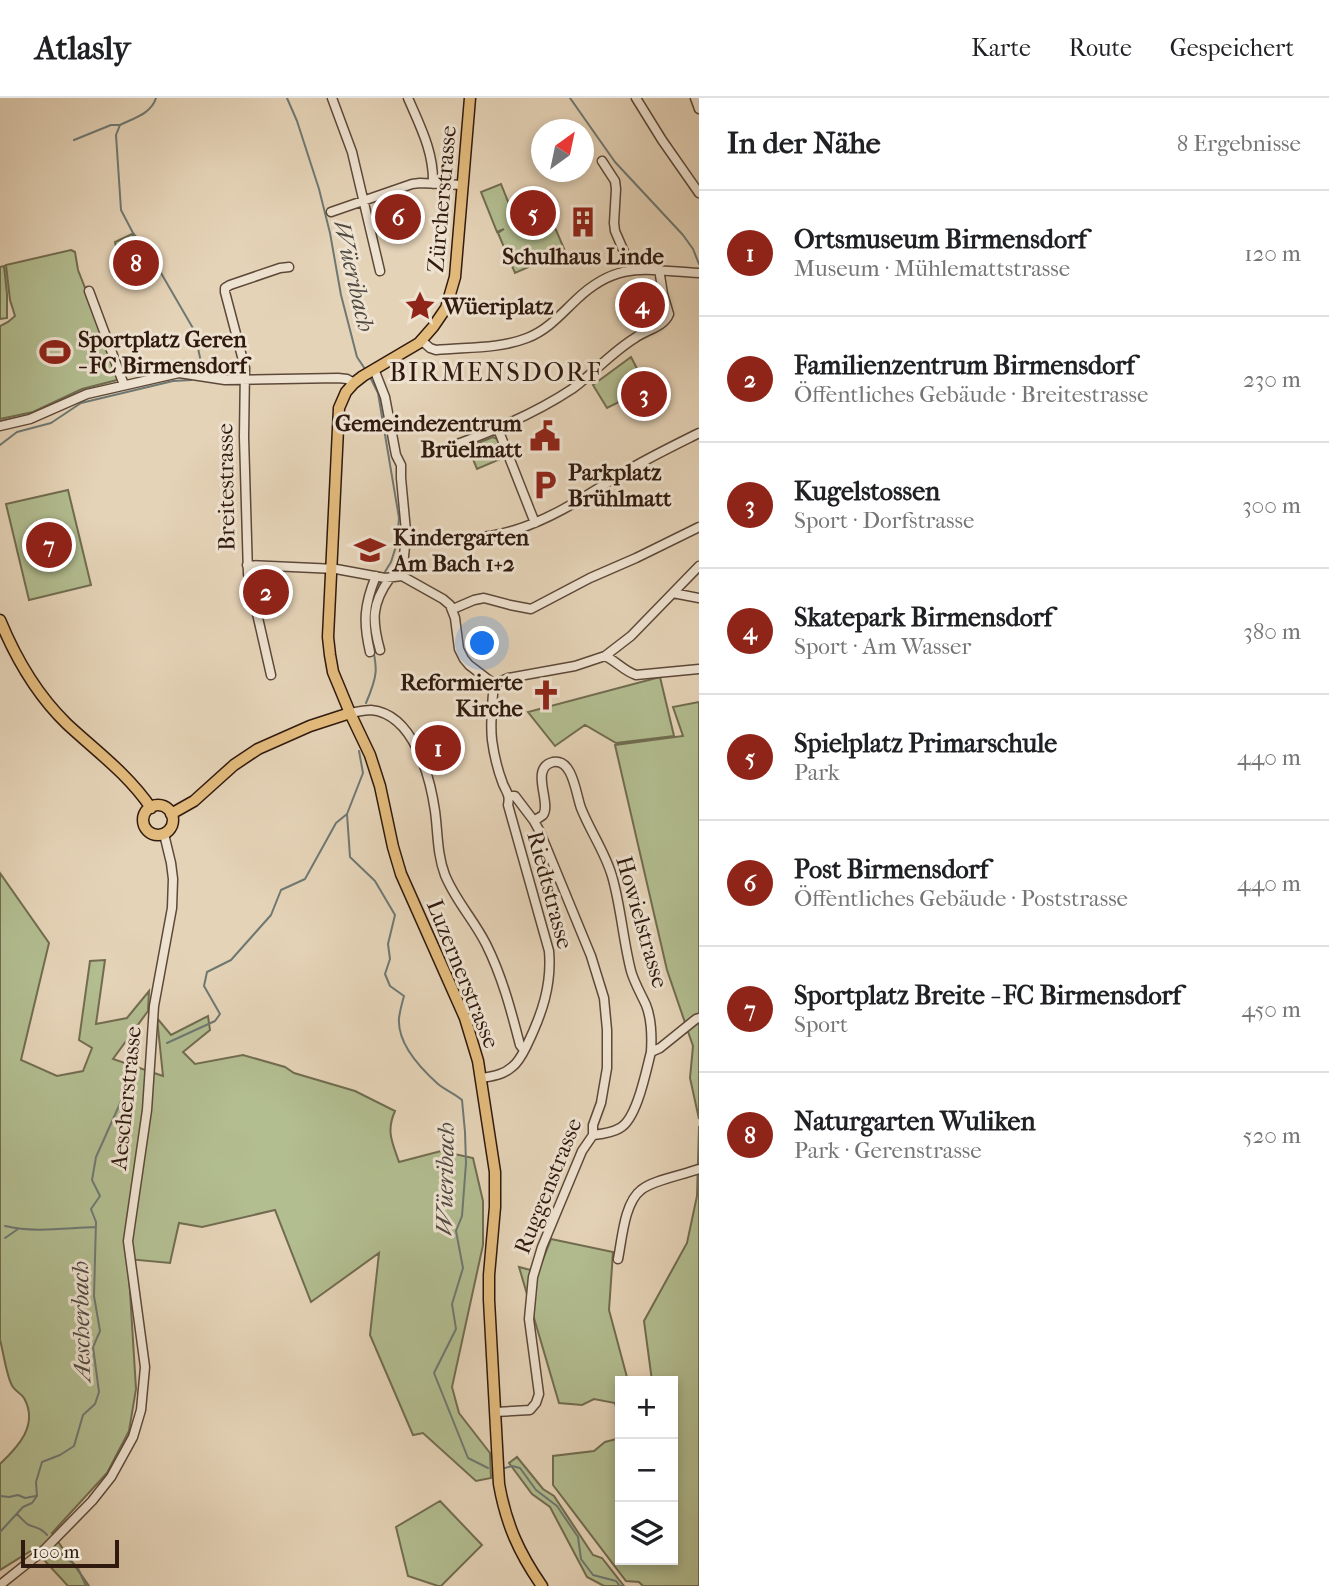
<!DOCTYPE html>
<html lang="de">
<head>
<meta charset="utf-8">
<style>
	body { margin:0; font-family:"IM FELL French Canon",serif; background:#f6f6f6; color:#202124 }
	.controls { position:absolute; right:21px; bottom:21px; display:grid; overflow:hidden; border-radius:0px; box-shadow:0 4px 10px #0003 }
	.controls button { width:63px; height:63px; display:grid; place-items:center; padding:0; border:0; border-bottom:2px solid #e0e0e0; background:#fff; color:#202124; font:35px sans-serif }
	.compass { position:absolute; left:531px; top:21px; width:63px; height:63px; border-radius:50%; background:#fff; box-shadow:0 4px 10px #0003; rotate:33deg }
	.scale { position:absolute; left:21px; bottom:18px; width:98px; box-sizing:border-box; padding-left:7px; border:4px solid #301a0f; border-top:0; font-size:19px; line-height:24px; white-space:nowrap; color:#301a0f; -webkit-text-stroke:5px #eee2d0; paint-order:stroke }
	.you { position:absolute; left:483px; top:546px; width:24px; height:24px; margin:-18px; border:5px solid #fff; border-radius:50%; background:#1a73e8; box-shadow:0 0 0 10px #1a73e833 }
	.badge { display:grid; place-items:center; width:46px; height:46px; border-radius:50%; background:#8f2418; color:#fff; font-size:23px; font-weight:700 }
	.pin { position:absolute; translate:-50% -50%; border:4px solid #fff; box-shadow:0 2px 7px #0006 }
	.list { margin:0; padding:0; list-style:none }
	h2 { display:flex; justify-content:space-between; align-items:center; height:91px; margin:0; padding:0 28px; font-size:30px }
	h2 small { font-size:23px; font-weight:400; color:#757577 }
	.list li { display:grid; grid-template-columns:46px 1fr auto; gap:21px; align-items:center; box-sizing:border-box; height:126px; padding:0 28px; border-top:2px solid #e0e0e0 }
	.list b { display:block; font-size:26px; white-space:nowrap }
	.list p { margin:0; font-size:23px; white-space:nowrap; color:#757577 }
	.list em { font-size:23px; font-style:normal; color:#757577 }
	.icon { flex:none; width:38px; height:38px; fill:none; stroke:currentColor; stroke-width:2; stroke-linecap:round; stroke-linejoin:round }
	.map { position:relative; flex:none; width:699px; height:1488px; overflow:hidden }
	header { display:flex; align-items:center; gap:42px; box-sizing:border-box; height:98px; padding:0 35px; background:#fff; border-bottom:2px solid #e0e0e0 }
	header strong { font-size:33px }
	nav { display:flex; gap:38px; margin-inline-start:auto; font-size:24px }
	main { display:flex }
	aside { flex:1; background:#fff }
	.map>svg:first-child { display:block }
</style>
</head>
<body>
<header>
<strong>Atlasly</strong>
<nav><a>Karte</a><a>Route</a><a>Gespeichert</a></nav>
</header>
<main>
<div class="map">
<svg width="699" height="1488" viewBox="0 0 699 1488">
	<rect width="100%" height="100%" fill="#e5d3b7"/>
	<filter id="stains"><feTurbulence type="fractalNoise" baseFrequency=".00286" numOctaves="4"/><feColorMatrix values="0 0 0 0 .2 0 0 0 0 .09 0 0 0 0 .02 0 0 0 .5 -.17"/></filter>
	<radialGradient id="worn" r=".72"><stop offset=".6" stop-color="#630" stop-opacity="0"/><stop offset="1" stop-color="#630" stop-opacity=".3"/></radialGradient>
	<path fill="#b2bd90" stroke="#716c50" stroke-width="2" d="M501 86 517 126 548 113 565 153 515 175 498 135 504 131 497 134 481 94Z
		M132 136 149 157 156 173 123 181 115 144Z
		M71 152 75 154 78 172 121 281 82 291 33 314 0 321V228L8 224 15 218 10 202 6 167Z
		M4 168 7 196V220L0 221V169Z
		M641 190 654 218 643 223 630 195Z
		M631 259 647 290 607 310 593 287Z
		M493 339 497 341 505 359 477 371 468 349Z
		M68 392 91 487 29 502 6 406Z
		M660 579 674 638 616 645 585 627 555 648 528 614Z
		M699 604V1021L690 980 693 948 667 872 615 647 683 638 673 609Z
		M0 775 49 845 21 962 57 978 83 973 92 950 79 942 90 863 105 862 96 926 127 920 149 893 148 913 113 961 163 978 157 920 171 937 208 918 210 932 183 954 195 966 243 957 285 969 294 975 355 993 395 1013C386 1033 392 1044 399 1064L441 1053 473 1060 483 1103V1147L452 1289 459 1315 490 1355 491 1380 476 1383 423 1335 413 1337 370 1237 379 1155 311 1204 275 1112 202 1129 179 1125 170 1165 128 1161 136 1291 129 1333 107 1375 52 1435 89 1488H68L34 1451 0 1472V1366C18 1349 39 1327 24 1300 22 1296 16 1294 13 1289 7 1282 3 1252 0 1242Z
		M699 1028V1488H643L639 1484 626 1483 553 1387V1358L594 1353 605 1344 620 1340V1462H673V1283H652L644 1223 687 1145 697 1098Z
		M551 1141 613 1154 609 1212 628 1283H620V1326L615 1305 594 1301 582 1307 559 1305 519 1169 538 1174Z
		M517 1359 543 1391 554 1398 593 1457 602 1460 624 1488H604L587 1479 550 1409 532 1396 509 1365Z
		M440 1403 482 1447 441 1488H438L408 1478 396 1429Z"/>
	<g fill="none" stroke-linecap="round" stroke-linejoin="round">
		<path stroke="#6e7873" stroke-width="2" d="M156 0C151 16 134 20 120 27L116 37 121 112 133 135 150 156 194 232 201 264 200 273
			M287 0 297 23 319 91 330 135 341 197 357 259 365 271
			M570 0 615 64 683 137 693 151 699 166
			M74 42 111 27H119
			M370 279 378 295 399 420 397 445 391 464 383 477
			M0 347 17 334 51 325 81 305 173 283 191 282
			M375 492 381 481
			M366 605C378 577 378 571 371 542
			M359 653 363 675 347 716 350 759 375 783 395 817 388 846 390 861 385 876 390 888 404 898C402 905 400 913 399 920 397 946 420 970 438 986 445 992 454 995 462 1002L465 1034 466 1065 462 1118 456 1133 463 1170 452 1206 456 1231 434 1275 468 1360 488 1370
			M167 945 215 923 220 916 204 888 207 874 231 862 271 817 281 792 305 781 336 725 347 716
			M5 1128C35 1135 65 1130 95 1129
			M5 1140 18 1131
			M505 1370 512 1368 520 1370 536 1392 557 1408 578 1439 581 1461 593 1477 616 1483 620 1488
			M0 1398 9 1399 18 1397 25 1400 36 1398
			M17 1416C21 1420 25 1425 29 1427 37 1430 41 1430 47 1437
			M0 1434 23 1409 32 1405 37 1398 36 1384 42 1364 60 1357 74 1348 83 1317 95 1306 99 1294 93 1249 100 1233 94 1198 96 1124 91 1111 100 1098 92 1082 96 1059 131 981
			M56 1450 67 1461 77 1468 86 1488"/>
		<g stroke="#5d4839" stroke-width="11">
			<path id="minor" d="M332 0 352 54 380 173
				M408 0C420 28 434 54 433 86
				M636 0 662 42 699 95
				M695 0 699 11
				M602 63 615 83 616 91 614 125 615 133 632 172
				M331 114 412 86 420 85 463 87
				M89 193 124 287
				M421 242 430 250 436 252C466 249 499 251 527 240 548 232 561 216 577 201 619 161 648 173 699 175
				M374 271 385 299 396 357 401 367V380L406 433 409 443 405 448 402 478
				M0 328 30 321 87 296 179 275 225 282 338 280 347 281 354 285
				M498 331 535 425
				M455 347C496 332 536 315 572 291 594 275 612 254 635 240 646 232 664 229 669 216L663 196 659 171
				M409 443C445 441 480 443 515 432 554 420 589 396 623 375 648 360 673 348 699 335
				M247 467 336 471 385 480 402 478 443 501 450 507 455 520 459 551 464 561 469 567 494 586
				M673 495 699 500
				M453 511 474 502 484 500 510 507 531 511 590 480 636 460 699 429
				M380 552C372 523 371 506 390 480
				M370 554C363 524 364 507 376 478
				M605 558C616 563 624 573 636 577L699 571
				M271 577 248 476 244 339 245 270 225 194V190L230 187 280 170 289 169
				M494 586 508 580 575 568 605 558 631 538 699 468
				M350 615C357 614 364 612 371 612 414 616 430 679 435 713 438 735 437 756 445 777 455 802 474 822 486 846 502 878 511 912 520 947L524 952
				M534 723C535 722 542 718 543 717 552 705 529 670 553 664 573 660 576 697 581 710 590 733 605 754 612 778 621 809 623 842 631 873 634 884 641 896 646 907 652 922 652 938 651 954
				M482 980C493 978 503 977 512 969 519 964 523 955 527 947 542 916 552 887 549 853L508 707C510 697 507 695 503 686 498 673 494 657 492 642 490 624 492 605 494 586
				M593 1037C602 1036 612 1035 620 1030 637 1021 646 973 651 954L660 950 696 921 699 920
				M618 1161C622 1142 624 1105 641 1092 653 1082 683 1077 699 1071
				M495 1314 530 1312 536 1305 539 1296 529 1221 533 1179 542 1149 582 1053 593 1037V1027L601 1005 607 970V932L604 900 591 858 540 734 534 723 515 698H510
				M0 1487 44 1452 92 1403 111 1379 133 1339 141 1312 145 1269 128 1143 147 1012 154 908 172 810 173 781 171 765 164 736"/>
		</g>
		<g stroke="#301a0f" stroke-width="13">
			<path id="major" d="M470 0 455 179 446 210 433 229 419 245 363 278 354 285 346 294 339 310 328 539 330 557 333 574 350 615 370 657 380 688 393 749 401 776 465 920 478 963 495 1074V1109L489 1177V1202L499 1386C506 1426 519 1455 542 1488
				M0 522C16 561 36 596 67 626 96 653 128 676 151 710
				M143 722a15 15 0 1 1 30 0a15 15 0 1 1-30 0Z
				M171 716 194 703 234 667 258 651 310 628 350 615"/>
		</g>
		<use href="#minor" stroke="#eee2d0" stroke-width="8"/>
		<use href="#major" stroke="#e2ba7c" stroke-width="10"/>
	</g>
	<defs>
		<g id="building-bare" transform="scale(2.415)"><path d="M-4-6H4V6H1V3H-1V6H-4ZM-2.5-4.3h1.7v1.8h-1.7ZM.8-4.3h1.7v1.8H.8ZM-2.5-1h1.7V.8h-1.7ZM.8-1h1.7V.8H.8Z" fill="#8f2418" stroke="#eee2d0" stroke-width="2.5" paint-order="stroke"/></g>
		<g id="sight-bare" transform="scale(2.415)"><path d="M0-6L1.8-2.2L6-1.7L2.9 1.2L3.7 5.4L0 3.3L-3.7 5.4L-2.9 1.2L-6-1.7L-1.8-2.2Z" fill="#8f2418" stroke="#eee2d0" stroke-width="2.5" paint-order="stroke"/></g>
		<g id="stadium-bare" transform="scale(2.415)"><path d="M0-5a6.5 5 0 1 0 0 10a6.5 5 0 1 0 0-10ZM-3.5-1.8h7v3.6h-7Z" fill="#8f2418" stroke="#eee2d0" stroke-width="2.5" paint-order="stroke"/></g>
		<g id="civic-bare" transform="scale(2.415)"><path d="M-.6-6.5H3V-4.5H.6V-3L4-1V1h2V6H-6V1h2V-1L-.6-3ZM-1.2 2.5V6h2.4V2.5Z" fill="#8f2418" stroke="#eee2d0" stroke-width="2.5" paint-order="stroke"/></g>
		<g id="parking-bare" transform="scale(2.415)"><path d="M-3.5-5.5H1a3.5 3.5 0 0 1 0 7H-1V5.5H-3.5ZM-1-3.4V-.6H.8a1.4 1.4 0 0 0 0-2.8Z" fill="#8f2418" stroke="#eee2d0" stroke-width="2.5" paint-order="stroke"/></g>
		<g id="school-bare" transform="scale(2.415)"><path d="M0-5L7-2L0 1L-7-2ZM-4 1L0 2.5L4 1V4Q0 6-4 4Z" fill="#8f2418" stroke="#eee2d0" stroke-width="2.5" paint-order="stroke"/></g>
		<g id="church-bare" transform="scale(2.415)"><path d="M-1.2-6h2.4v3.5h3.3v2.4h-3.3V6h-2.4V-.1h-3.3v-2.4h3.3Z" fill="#8f2418" stroke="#eee2d0" stroke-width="2.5" paint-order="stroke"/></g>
	</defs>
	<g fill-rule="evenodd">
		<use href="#building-bare" x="583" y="124"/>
		<use href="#sight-bare" x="420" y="208"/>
		<use href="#stadium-bare" x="55" y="254"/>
		<use href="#civic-bare" x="545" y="338"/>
		<use href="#parking-bare" x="545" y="387"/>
		<use href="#school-bare" x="370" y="452"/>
		<use href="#church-bare" x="546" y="597"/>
	</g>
	<g text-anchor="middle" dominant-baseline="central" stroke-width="6" stroke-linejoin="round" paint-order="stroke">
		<g font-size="23" fill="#301a0f" stroke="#eee2d0">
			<text transform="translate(442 101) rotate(-85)">Zürcherstrasse</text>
			<text transform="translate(226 389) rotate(-91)">Breitestrasse</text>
			<text transform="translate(550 792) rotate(75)">Riedtstrasse</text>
			<text transform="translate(642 824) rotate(74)">Howielstrasse</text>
			<text transform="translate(463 876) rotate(68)">Luzernerstrasse</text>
			<text transform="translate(126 1000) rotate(-84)">Aescherstrasse</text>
			<text transform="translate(548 1088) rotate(-68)">Ruggenstrasse</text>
		</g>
		<g font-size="23" font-weight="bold" fill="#301a0f" stroke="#eee2d0" text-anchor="start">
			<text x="583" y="158" text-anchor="middle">Schulhaus Linde</text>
			<text x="443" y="208">Wüeriplatz</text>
			<text x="78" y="241">Sportplatz Geren<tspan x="78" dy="26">- FC Birmensdorf</tspan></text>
			<text x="522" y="325" text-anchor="end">Gemeindezentrum<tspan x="522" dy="26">Brüelmatt</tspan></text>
			<text x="568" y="374">Parkplatz<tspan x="568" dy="26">Brühlmatt</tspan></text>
			<text x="393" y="439">Kindergarten<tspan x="393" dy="26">Am Bach 1+2</tspan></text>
			<text x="523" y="584" text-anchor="end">Reformierte<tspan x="523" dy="26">Kirche</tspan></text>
		</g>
		<g font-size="24" font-style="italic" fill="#4f4941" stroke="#eee2d0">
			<text transform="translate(354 178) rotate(77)">Wüeribach</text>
			<text transform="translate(445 1081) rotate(-89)">Wüeribach</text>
			<text transform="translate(81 1223) rotate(-91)">Aescherbach</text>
		</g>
		<g font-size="26" letter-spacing="2" fill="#301a0f" stroke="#eee2d0">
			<text x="496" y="274">BIRMENSDORF</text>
		</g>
	</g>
	<rect width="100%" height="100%" filter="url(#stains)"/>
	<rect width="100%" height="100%" fill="url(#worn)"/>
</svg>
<div class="controls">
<button>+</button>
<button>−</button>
<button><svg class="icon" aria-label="layers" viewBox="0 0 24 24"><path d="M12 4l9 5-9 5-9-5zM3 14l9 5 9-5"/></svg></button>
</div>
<svg class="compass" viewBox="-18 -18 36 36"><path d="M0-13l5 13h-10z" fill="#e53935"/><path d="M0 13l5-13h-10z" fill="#757577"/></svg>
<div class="scale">100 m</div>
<div class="you"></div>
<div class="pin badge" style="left:438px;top:650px">1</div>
<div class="pin badge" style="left:266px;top:494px">2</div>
<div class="pin badge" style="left:644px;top:296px">3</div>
<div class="pin badge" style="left:642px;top:207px">4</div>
<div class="pin badge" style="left:533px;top:115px">5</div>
<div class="pin badge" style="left:398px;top:119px">6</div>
<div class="pin badge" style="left:49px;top:447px">7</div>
<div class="pin badge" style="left:136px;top:165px">8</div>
</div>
<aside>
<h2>In der Nähe<small>8 Ergebnisse</small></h2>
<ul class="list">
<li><span class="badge">1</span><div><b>Ortsmuseum Birmensdorf</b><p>Museum · Mühlemattstrasse</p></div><em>120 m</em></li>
<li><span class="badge">2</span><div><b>Familienzentrum Birmensdorf</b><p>Öffentliches Gebäude · Breitestrasse</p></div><em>230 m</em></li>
<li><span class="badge">3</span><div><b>Kugelstossen</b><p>Sport · Dorfstrasse</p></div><em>300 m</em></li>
<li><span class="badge">4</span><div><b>Skatepark Birmensdorf</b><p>Sport · Am Wasser</p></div><em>380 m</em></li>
<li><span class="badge">5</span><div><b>Spielplatz Primarschule</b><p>Park</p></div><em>440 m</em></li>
<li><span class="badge">6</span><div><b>Post Birmensdorf</b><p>Öffentliches Gebäude · Poststrasse</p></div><em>440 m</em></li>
<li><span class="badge">7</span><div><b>Sportplatz Breite - FC Birmensdorf</b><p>Sport</p></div><em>450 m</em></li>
<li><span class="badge">8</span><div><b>Naturgarten Wuliken</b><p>Park · Gerenstrasse</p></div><em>520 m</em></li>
</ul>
</aside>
</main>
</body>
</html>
